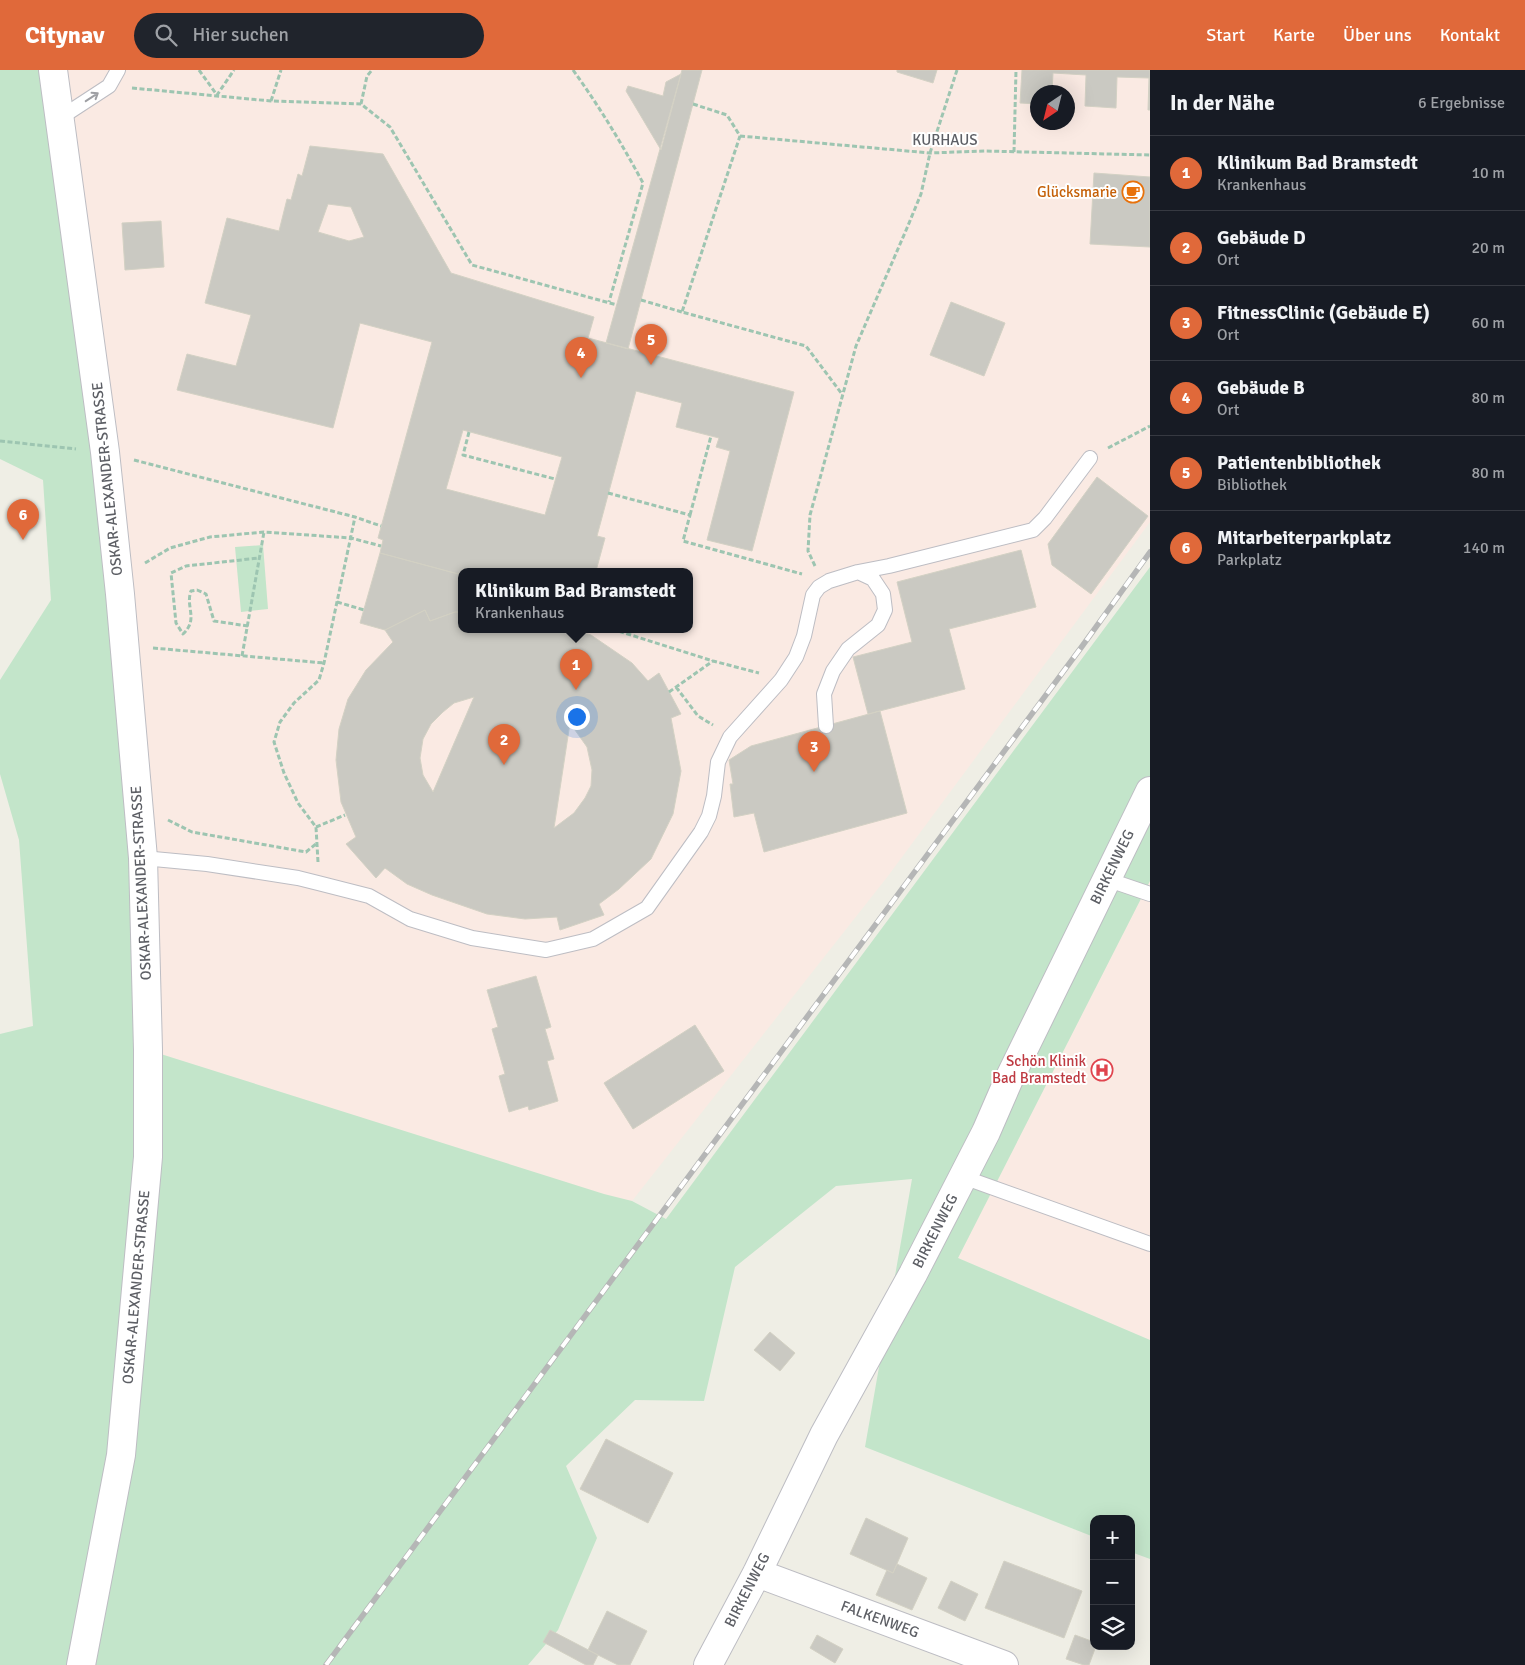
<!DOCTYPE html>
<html lang="de">
<head>
<meta charset="utf-8">
<style>
	body { margin:0; font-family:Signika,sans-serif; background:#20242c; color:#f1f3f6 }
	.controls { position:absolute; right:15px; bottom:15px; display:grid; overflow:hidden; border-radius:10px; box-shadow:0 5px 20px #0002 }
	.controls button { width:45px; height:45px; display:grid; place-items:center; padding:0; border:0; border-bottom:1px solid #363941; background:#171b24; color:#f1f3f6; font:25px sans-serif }
	.compass { position:absolute; left:1030px; top:15px; width:45px; height:45px; border-radius:50%; background:#171b24; box-shadow:0 5px 20px #0002; rotate:215deg }
	.you { position:absolute; left:576px; top:646px; width:18px; height:18px; margin:-12px; border:4px solid #fff; border-radius:50%; background:#1a73e8; box-shadow:0 0 0 8px #1a73e833 }
	.badge { display:grid; place-items:center; width:32px; height:32px; border-radius:50%; background:#e0693a; color:#fff; font-size:16px; font-weight:700 }
	.pin { position:absolute; translate:-50% -41px; filter:drop-shadow(0 1px 2px #0008) }
	.pin::after { content:''; position:absolute; top:26px; width:18px; height:15px; background:inherit; clip-path:polygon(0 0,100% 0,50% 100%) }
	.popup { position:absolute; left:458px; top:498px; width:235px; height:65px; box-sizing:border-box; display:grid; place-content:center; border-radius:10px; background:#171b24; filter:drop-shadow(0 1px 4px #0005); font-size:16px; white-space:nowrap; color:#9ea1a6 }
	.popup b { font-size:19px; color:#f1f3f6 }
	.popup::after { content:''; position:absolute; left:50%; top:100%; margin-left:-10px; border:10px solid transparent; border-top-color:#171b24 }
	.list { margin:0; padding:0; list-style:none }
	h2 { display:flex; justify-content:space-between; align-items:center; height:65px; margin:0; padding:0 20px; font-size:21px }
	h2 small { font-size:16px; font-weight:400; color:#9ea1a6 }
	.list li { display:grid; grid-template-columns:32px 1fr auto; gap:15px; align-items:center; box-sizing:border-box; height:75px; padding:0 20px; border-top:1px solid #363941 }
	.list b { display:block; font-size:19px; white-space:nowrap }
	.list p { margin:0; font-size:16px; white-space:nowrap; color:#9ea1a6 }
	.list em { font-size:16px; font-style:normal; color:#9ea1a6 }
	.icon { flex:none; width:28px; height:28px; fill:none; stroke:currentColor; stroke-width:2; stroke-linecap:round; stroke-linejoin:round }
	.map { position:relative; flex:none; width:1150px; height:1595px; overflow:hidden }
	header { display:flex; align-items:center; gap:30px; box-sizing:border-box; height:70px; padding:0 25px; background:#e0693a; color:#fff }
	header strong { font-size:24px }
	nav { display:flex; gap:28px; margin-inline-start:auto; font-size:18px }
	.search { width:350px; height:45px; background:#20242c; display:flex; align-items:center; gap:12px; box-sizing:border-box; padding:0 18px; border-radius:28px; color:#9ea1a6; font-size:19px }
	main { display:flex }
	aside { flex:1; background:#171b24 }
	.map>svg:first-child { display:block }
</style>
</head>
<body>
<header>
<strong>Citynav</strong>
<div class="search"><svg class="icon" aria-label="search" viewBox="0 0 24 24"><circle cx="10" cy="10" r="6"/><path d="M15 15l6 6"/></svg>Hier suchen</div>
<nav><a>Start</a><a>Karte</a><a>Über uns</a><a>Kontakt</a></nav>
</header>
<main>
<div class="map">
<svg width="1150" height="1595" viewBox="0 0 1150 1595">
	<rect width="100%" height="100%" fill="#efeee5"/>
	<path fill="#faeae3" fill-rule="evenodd" d="M52 0H1150V452L888 806 632 1131 614 1128 148 980ZM1038 22H1068V52H1038ZM462 501H690V559H462Z
		M1150 811V1270L958 1188Z"/>
	<path fill="#c3e5ca" d="M0 0H53L105 382 148 980 604 1124 632 1131 666 1149 1150 497V811L958 1188 1150 1270V1489L1131 1482V1449H1094V1467L865 1377 912 1109 836 1116 735 1197 704 1331 635 1330 566 1396 597 1468 558 1560 528 1595H0V964L33 956 19 770 0 704V610L51 530 43 410 0 389Z
		M263 475 268 539 241 542 235 477Z"/>
	<path fill="#cac9c2" stroke="#d3d1c4" fill-rule="evenodd" d="M682 0H702L628 279 606 273Z
		M897 0H937L933 13 897 2Z
		M1022 0H1150V40H1148L1149 8 1117 7 1116 38 1085 36 1086 5 1053 3 1052 22H1038V34L1020 33Z
		M681 4 661 80 626 21 628 16 663 26 666 12Z
		M310 76 383 84 451 203 594 247 588 268 794 322 752 481 707 470 730 381 716 377 719 368 676 357 682 333 636 321 597 466 605 468 596 501H462V505L380 483 383 470 378 468 432 272 360 253 333 358 177 320 187 284 236 296 251 245 205 233 227 148 279 161 287 129 291 130 298 104 302 106ZM328 134 351 137 364 167 349 171 318 162ZM463 360 562 387 545 445 446 419Z
		M1094 103 1150 107V177L1090 174Z
		M161 151 164 197 125 200 122 153Z
		M951 232 1005 253 984 306 930 285Z
		M1097 407 1148 446 1091 524 1052 495 1048 474Z
		M1021 480 1036 537 949 559 965 619 868 644 853 587 912 572 897 512Z
		M380 483 462 505V542H455L430 551 425 540 385 560 360 553Z
		M425 540 430 551 455 542H462V559H571L591 565 632 593 648 611 659 603 681 644 671 648 681 701 673 744 651 789 619 819 599 834 604 845 560 860 557 847 525 849 487 844 432 825 407 814 385 798 376 808 346 774 356 767 341 732 336 690 339 659 348 629 366 600 393 572 385 560ZM474 627 433 722 423 705 420 688 423 669 431 654 443 642 454 633ZM570 653 587 677 592 700 591 716 585 728 574 743 554 758Z
		M880 641 907 743 764 782 754 743 734 747 730 714H733L729 690 751 676Z
		M536 906 551 957 545 959 554 989 547 991 558 1031 529 1040 528 1036 509 1042 499 1006 505 1004 492 959 498 957 487 920Z
		M695 955 724 1001 633 1059 604 1013Z
		M770 1262 795 1283 780 1301 754 1280Z
		M606 1369 673 1403 648 1453 580 1419Z
		M866 1448 908 1468 893 1503 850 1484Z
		M1004 1491 1082 1521 1064 1568 985 1538Z
		M897 1494 927 1508 912 1540 876 1525 887 1500 893 1503Z
		M951 1511 978 1524 965 1551 938 1538Z
		M607 1541 647 1561 630 1595H618L588 1580Z
		M550 1560 598 1585 593 1595H586L543 1572Z
		M817 1565 843 1579 835 1593 810 1578Z
		M1075 1565 1094 1572V1576H1096L1089 1595H1084L1066 1589Z"/>
	<g fill="none" stroke-linecap="round" stroke-linejoin="round">
		<g stroke="#bdbdc3" stroke-width="16">
			<path id="lane" d="M60 48 109 16 118 0
				M826 656 824 624 833 601 848 579 878 555 885 540 883 524 873 509 858 502
				M143 788 207 794 298 808 318 813 369 826 410 849 472 868 546 880 593 869 647 838 701 762 709 746 714 726 718 692 730 667 781 610 796 587 804 566 813 525 819 517 829 511 858 502 889 496 1033 460 1045 448 1090 388
				M1106 809 1150 824
				M963 1107 1150 1174"/>
		</g>
		<g stroke="#bdbdc3" stroke-width="30">
			<path id="street" d="M53 0 105 382 120 524 143 788 148 980V1087L121 1385 81 1595
				M757 1503 1004 1595
				M708 1595 757 1503 824 1365 913 1204 986 1062 1009 1009 1150 721"/>
		</g>
		<path stroke="#9dc5b1" stroke-width="3" stroke-dasharray="5 2.5" stroke-linecap="butt" d="M199 0 217 25 234 0
			M573 0C599 36 622 74 643 113L609 232
			M132 18 271 31 361 34 390 57 472 195 617 235
			M271 31 281 0
			M361 34 367 6 372 0
			M693 34 727 45 740 66 682 242 806 276 842 324
			M740 66 930 83 985 81 1150 85
			M1014 82 1016 0
			M641 230 682 242
			M469 362 463 385 555 409
			M0 371 76 379
			M1108 378 1150 356
			M134 390 355 447 381 456
			M608 423 690 445 683 471 802 504
			M690 445 711 366
			M145 493 170 478 210 467 264 462 351 468 381 476
			M815 496 808 481 810 445 856 276 907 158 921 124 930 83 957 0
			M337 532 364 540
			M248 556 214 551 206 524 197 520 191 521C185 537 199 549 183 564L176 553 171 503 186 496 259 488
			M612 559 713 591 759 603
			M153 578 324 593
			M242 586 264 462
			M676 617 698 646 713 655
			M669 622 713 591
			M168 750 192 762 306 782 317 773
			M316 757 345 745
			M318 792 316 757 298 733 284 703 274 672 280 652 294 633 319 610 324 593 355 447"/>
		<use href="#lane" stroke="#fff" stroke-width="14"/>
		<use href="#street" stroke="#fff" stroke-width="28"/>
		<g stroke="#b5b6b6" stroke-width="5.5">
			<path id="rail" d="M326 1595 1083 575 1150 482"/>
		</g>
		<use href="#rail" stroke="#fff" stroke-width="4" stroke-dasharray="11" stroke-linecap="butt"/>
	</g>
	<defs><path id="oneway-shaft" d="M-6 0H5M1.5-3L5.5 0L1.5 3" fill="none" stroke-width="1.6" stroke-linecap="round" stroke-linejoin="round" transform="scale(1.25)"/></defs>
	<use stroke="#9e9fa3" href="#oneway-shaft" transform="translate(92 27) rotate(-33)"/>
	<defs>
		<g id="cafe-ring" transform="scale(1.125)"><circle r="9.5" fill="#fff" stroke="#e8710a" stroke-width="1.5"/><path d="M-5.5-4.5H6V0H3Q3 3.5 0 3.5H-2.5Q-5.5 3.5-5.5 0ZM3-3.2v2h1.7v-2ZM-6 4.5H4V6H-6Z" fill="#e8710a"/></g>
		<g id="hospital-ring" transform="scale(1.125)"><circle r="9.5" fill="#fff" stroke="#e0444e" stroke-width="1.5"/><path d="M-5-5h3v3.5h4V-5h3V5h-3V1.5h-4V5h-3Z" fill="#e0444e"/></g>
	</defs>
	<g fill-rule="evenodd">
		<use href="#cafe-ring" x="1133" y="122"/>
		<use href="#hospital-ring" x="1102" y="1000"/>
	</g>
	<g text-anchor="middle" dominant-baseline="central" stroke-width="4" stroke-linejoin="round" paint-order="stroke">
		<g font-size="15" fill="#5d5f65" stroke="#fff">
			<text x="945" y="70">KURHAUS</text>
			<text transform="translate(107 409) rotate(-96)">OSKAR-ALEXANDER-STRASSE</text>
			<text transform="translate(1112 797) rotate(-64)">BIRKENWEG</text>
			<text transform="translate(141 813) rotate(-93)">OSKAR-ALEXANDER-STRASSE</text>
			<text transform="translate(935 1161) rotate(-63)">BIRKENWEG</text>
			<text transform="translate(136 1217) rotate(-85)">OSKAR-ALEXANDER-STRASSE</text>
			<text transform="translate(747 1520) rotate(-63)">BIRKENWEG</text>
			<text transform="translate(880 1549) rotate(20)">FALKENWEG</text>
		</g>
		<g font-size="15" fill="#c56008" stroke="#fff" text-anchor="end">
			<text x="1117" y="122">Glücksmarie</text>
		</g>
		<g font-size="15" fill="#be3a42" stroke="#fff" text-anchor="end">
			<text x="1086" y="991">Schön Klinik<tspan x="1086" dy="17">Bad Bramstedt</tspan></text>
		</g>
	</g>
</svg>
<div class="controls">
<button>+</button>
<button>−</button>
<button><svg class="icon" aria-label="layers" viewBox="0 0 24 24"><path d="M12 4l9 5-9 5-9-5zM3 14l9 5 9-5"/></svg></button>
</div>
<svg class="compass" viewBox="-18 -18 36 36"><path d="M0-13l5 13h-10z" fill="#e53935"/><path d="M0 13l5-13h-10z" fill="#9ea1a6"/></svg>
<div class="you"></div>
<div class="pin badge" style="left:576px;top:620px">1</div>
<div class="popup"><b>Klinikum Bad Bramstedt</b>Krankenhaus</div>
<div class="pin badge" style="left:504px;top:695px">2</div>
<div class="pin badge" style="left:814px;top:702px">3</div>
<div class="pin badge" style="left:581px;top:308px">4</div>
<div class="pin badge" style="left:651px;top:295px">5</div>
<div class="pin badge" style="left:23px;top:470px">6</div>
</div>
<aside>
<h2>In der Nähe<small>6 Ergebnisse</small></h2>
<ul class="list">
<li><span class="badge">1</span><div><b>Klinikum Bad Bramstedt</b><p>Krankenhaus</p></div><em>10 m</em></li>
<li><span class="badge">2</span><div><b>Gebäude D</b><p>Ort</p></div><em>20 m</em></li>
<li><span class="badge">3</span><div><b>FitnessClinic (Gebäude E)</b><p>Ort</p></div><em>60 m</em></li>
<li><span class="badge">4</span><div><b>Gebäude B</b><p>Ort</p></div><em>80 m</em></li>
<li><span class="badge">5</span><div><b>Patientenbibliothek</b><p>Bibliothek</p></div><em>80 m</em></li>
<li><span class="badge">6</span><div><b>Mitarbeiterparkplatz</b><p>Parkplatz</p></div><em>140 m</em></li>
</ul>
</aside>
</main>
</body>
</html>
